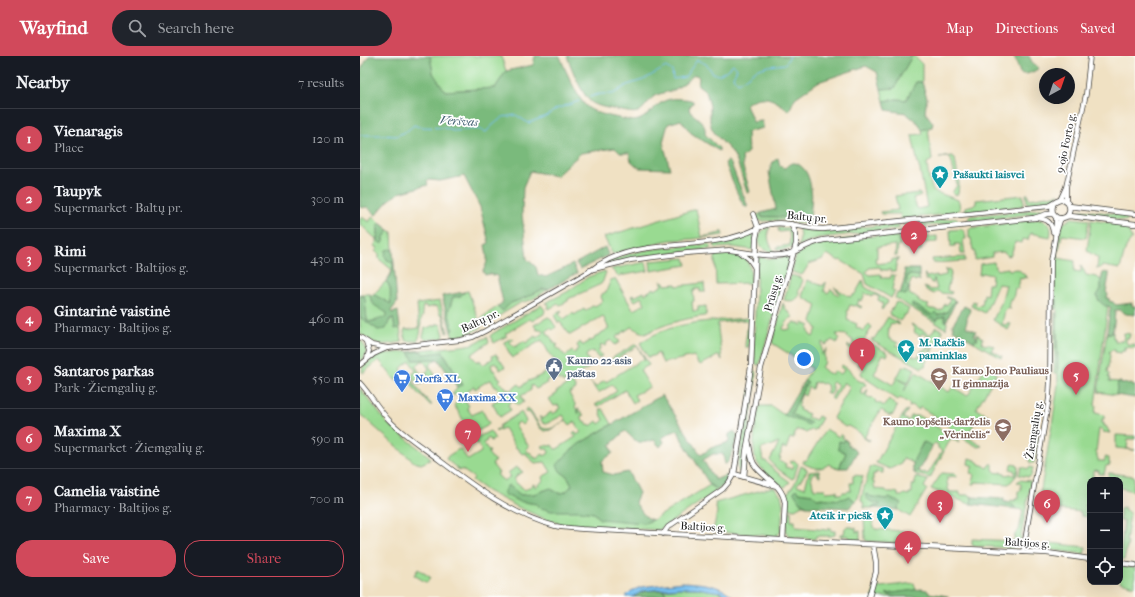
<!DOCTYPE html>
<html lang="en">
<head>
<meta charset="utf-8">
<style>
	body { margin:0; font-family:"IM FELL French Canon",serif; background:#20242c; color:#f1f3f6 }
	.controls { position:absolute; right:12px; bottom:12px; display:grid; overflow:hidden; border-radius:8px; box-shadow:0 4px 16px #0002 }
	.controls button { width:36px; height:36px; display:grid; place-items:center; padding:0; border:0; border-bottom:1px solid #363941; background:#171b24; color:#f1f3f6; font:20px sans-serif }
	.compass { position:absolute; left:679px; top:12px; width:36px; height:36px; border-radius:50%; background:#171b24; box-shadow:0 4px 16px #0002; rotate:40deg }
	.you { position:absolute; left:444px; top:303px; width:14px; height:14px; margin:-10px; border:3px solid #fff; border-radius:50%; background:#1a73e8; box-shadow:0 0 0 6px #1a73e833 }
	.badge { display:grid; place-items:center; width:26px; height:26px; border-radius:50%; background:#d1495b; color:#fff; font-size:13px; font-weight:700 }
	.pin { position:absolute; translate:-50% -33px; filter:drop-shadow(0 1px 2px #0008) }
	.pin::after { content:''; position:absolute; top:21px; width:14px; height:12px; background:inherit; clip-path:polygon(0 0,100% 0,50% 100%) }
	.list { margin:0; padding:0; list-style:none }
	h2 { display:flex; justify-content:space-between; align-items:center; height:52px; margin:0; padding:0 16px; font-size:17px }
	h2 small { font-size:13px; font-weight:400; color:#9ea1a6 }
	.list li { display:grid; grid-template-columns:26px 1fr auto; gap:12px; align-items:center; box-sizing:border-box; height:60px; padding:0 16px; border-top:1px solid #363941 }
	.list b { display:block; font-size:15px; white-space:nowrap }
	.list p { margin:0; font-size:13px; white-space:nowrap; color:#9ea1a6 }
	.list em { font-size:13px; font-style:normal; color:#9ea1a6 }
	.actions { display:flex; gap:8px; padding:12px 16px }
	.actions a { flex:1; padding:9px 0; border:1px solid #d1495b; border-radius:16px; text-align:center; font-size:14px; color:#d1495b }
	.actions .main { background:#d1495b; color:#fff }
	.icon { flex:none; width:22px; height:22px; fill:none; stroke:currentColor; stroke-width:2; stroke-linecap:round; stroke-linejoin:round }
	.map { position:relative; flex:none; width:775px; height:541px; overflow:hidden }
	header { display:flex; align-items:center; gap:24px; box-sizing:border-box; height:56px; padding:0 20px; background:#d1495b; color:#fff }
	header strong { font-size:19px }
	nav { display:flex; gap:22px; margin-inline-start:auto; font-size:14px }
	.search { width:280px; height:36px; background:#20242c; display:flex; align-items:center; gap:10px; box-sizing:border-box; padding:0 14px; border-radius:22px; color:#9ea1a6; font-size:15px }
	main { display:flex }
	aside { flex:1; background:#171b24 }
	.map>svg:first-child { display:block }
</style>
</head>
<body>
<header>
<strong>Wayfind</strong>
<div class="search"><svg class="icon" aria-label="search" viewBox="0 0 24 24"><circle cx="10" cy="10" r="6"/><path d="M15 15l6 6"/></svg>Search here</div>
<nav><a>Map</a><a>Directions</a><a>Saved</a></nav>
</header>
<main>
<aside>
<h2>Nearby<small>7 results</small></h2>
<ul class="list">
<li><span class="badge">1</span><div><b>Vienaragis</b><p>Place</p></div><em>120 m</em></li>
<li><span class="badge">2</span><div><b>Taupyk</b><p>Supermarket · Baltų pr.</p></div><em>300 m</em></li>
<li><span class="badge">3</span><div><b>Rimi</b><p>Supermarket · Baltijos g.</p></div><em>430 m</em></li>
<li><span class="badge">4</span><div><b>Gintarinė vaistinė</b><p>Pharmacy · Baltijos g.</p></div><em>460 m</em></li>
<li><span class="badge">5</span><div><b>Santaros parkas</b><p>Park · Žiemgalių g.</p></div><em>550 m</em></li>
<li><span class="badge">6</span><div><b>Maxima X</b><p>Supermarket · Žiemgalių g.</p></div><em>590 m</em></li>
<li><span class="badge">7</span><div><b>Camelia vaistinė</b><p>Pharmacy · Baltijos g.</p></div><em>700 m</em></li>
</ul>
<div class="actions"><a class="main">Save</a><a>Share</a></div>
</aside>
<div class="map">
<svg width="775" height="541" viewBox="0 0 775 541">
	<rect width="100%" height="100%" fill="#fff"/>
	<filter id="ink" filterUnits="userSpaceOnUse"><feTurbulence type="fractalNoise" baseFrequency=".025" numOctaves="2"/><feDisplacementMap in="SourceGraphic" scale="8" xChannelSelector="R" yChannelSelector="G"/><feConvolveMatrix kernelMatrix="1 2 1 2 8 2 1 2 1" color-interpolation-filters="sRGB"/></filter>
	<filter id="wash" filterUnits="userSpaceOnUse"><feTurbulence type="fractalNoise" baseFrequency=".012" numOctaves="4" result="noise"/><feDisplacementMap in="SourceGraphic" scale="16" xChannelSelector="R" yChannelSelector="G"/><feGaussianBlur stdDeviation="0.9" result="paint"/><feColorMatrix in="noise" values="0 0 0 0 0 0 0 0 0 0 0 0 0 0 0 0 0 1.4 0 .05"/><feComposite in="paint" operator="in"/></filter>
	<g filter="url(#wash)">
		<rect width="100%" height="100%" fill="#f0e1c3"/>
		<path fill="#99da91" stroke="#5a7b56" d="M70 0H141L146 15 135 32 84 35 73 17Z
			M552 0H554L562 8V26H556L546 44 537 43 524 45 521 33 535 32 540 21Z
			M568 72 572 104 567 107V109L569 123 573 135 598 144 599 146 600 154H597L596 157 541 163 540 158H521L520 156 538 154 535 140 559 137 561 139 553 142 557 152 558 153 567 151 560 114 558 108 552 80V79L563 78 562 74Z
			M592 100H593L595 103 599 127 598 138 595 139 592 137 597 129 591 104 588 101 579 102Z
			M666 138H668L669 143 699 138C692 149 681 148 670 149L667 148Z
			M663 139 664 148 662 150 606 156 605 155 606 151 616 148V144Z
			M690 152 691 156 654 160 612 166H610L608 163 610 160Z
			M336 153 342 181 361 177 362 175 363 179 333 183 311 184 300 186 289 190 263 195 254 198 252 197 244 181Z
			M721 154 768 159 767 165 718 158Z
			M401 157V161C418 160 433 162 450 165V169L425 164 401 165 397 163 396 160Z
			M13 160 20 167 18 168V185L24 184V181L29 174 32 176 33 195 30 193C31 201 34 208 32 215L31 213 19 203V198L15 195 18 192 14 190 16 187V183L0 168V163L2 161 9 166Z
			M597 162 598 167 547 172 544 170 546 167Z
			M712 162 729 164 726 182 702 179 699 194H697L701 171 702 168Z
			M679 163C689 166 693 170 690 181L670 177 668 184 663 183 662 187 655 186 651 199 648 200 644 196 632 197V201L615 204V195H613L611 182H609V173L611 172Z
			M731 164 766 169 772 183 766 191 760 213 743 210 737 213 738 202 727 195Z
			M535 168 539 169V172L537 173 458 182 447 186 438 190 440 183 439 172 453 175H461Z
			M410 171C406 179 409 191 416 196 397 197 392 176 410 171Z
			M418 172H428C435 177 435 184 432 192L418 194 417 193V191H418L430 189 429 175 419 176Z
			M602 173 605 177 606 183H603L605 198H601L600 188H595V190L591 191 590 174Z
			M394 177V194L372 191 356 192 354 190 356 187 370 185Z
			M535 178 539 181 540 189 538 190 537 200H535L536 189 517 191V202H515L516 208 532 206V203H539L537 204 535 216H531V214H521L520 211 509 212 506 216 510 219 521 218 522 222H531V219H535L532 234 535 235 531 242 507 228 504 218 480 204 479 205 467 198 463 203 449 208 443 218 441 219 432 216C433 211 434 202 438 198 450 184 515 180 535 178Z
			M577 180V186L561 187V195H557L556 189 547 190 546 183Z
			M349 188 351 190 350 193 279 201 240 210C247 206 255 202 262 200 288 191 322 191 349 188Z
			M362 196C387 197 391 203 391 227L356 228 355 203 356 197Z
			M696 197H698V202L715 205 714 215 721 216V209L726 219 737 221 741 224V233L737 240 748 250 735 349H736L735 357 744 359V363H742V367H744V370H746L750 377 743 376V374L739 373 736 396 737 398V401L738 402V405H745V401L749 402V407H750V409L746 410 744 418H739V415L735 414 733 416V424H730V437L726 435 728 439V445L730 446V448L725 449V457L730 458V461L721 460V456L678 451 694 356 698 328 697 243 696 253H694Z
			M431 199 400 307 399 309H397L395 306 394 288 397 201 414 203Z
			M605 201V205L573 207 572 203Z
			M325 202 327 209 291 215 290 205Z
			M286 206 288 215 258 220 251 213Z
			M634 206 635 212H637V214L648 212 649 214 658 213 668 222 664 221 663 223 660 222 658 233 655 232 653 243H650L648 252 651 253 647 252 645 254 642 268 646 269 647 267 651 268 648 274 633 264 641 247 646 229 638 228 625 257 611 250 613 245 616 246 615 249 619 250 620 249H622L624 238 627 239 628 228H631L632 219 622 217 619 219 620 208Z
			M590 213 591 219 587 234 588 235 592 236 591 238 580 237 578 235 574 238 566 234 564 231 572 234 577 233 574 222 573 228 569 224H566L564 218H565L566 221 577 219V221L586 219V215H585V214Z
			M245 215 246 216 243 225 241 228 208 243V245L200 249 198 248 189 253 188 251 189 250 188 247 186 248 185 247 207 236 228 221Z
			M431 219 441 222 443 224 438 237 440 238C437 245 431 246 424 244Z
			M548 219 559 220 560 225 557 223 556 225 552 223 549 230 550 231 549 235 550 236 549 238 559 243 558 245C561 247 564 248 569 249L567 251 571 253H574L578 255 579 254 581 255 585 248 587 249 590 244 586 241 590 242 596 245 593 246 587 256 578 259H572L552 247 577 265 578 262 585 260V264L587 267 586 273 535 242 537 237 546 238V229Z
			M255 222 273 254 285 248 282 241 275 245 271 240 273 239 274 241 284 236 285 238 294 232 295 234 303 229 301 225 304 226 305 229 316 228V230L344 227 345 236H340V233H335V235H333L334 245 332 246 333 255H338V251L346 250V259L344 260C323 263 304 268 285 278L271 271 256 281 260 286 255 289 251 284 246 287 247 289 244 290 243 288 240 290 241 292 238 294 242 300 238 302 233 295 227 298 226 300 230 307 235 305 237 307 203 327 202 324 200 325 196 319 186 325 187 327 176 333 172 329 171 330V334L161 340 164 346 158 349 152 344 148 349 151 354 140 361 132 347 142 341V339L137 331H135L131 324H129L115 333 114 330C109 333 109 336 104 338L105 339 103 341 109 350 107 352 112 359 122 354 129 367 127 370 112 378 94 349 100 343 99 338 92 339 97 331 103 329 83 296 53 304 77 303 69 309 75 319 70 322 66 316 69 313 64 305H62L56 310 59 316 62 318 65 317 69 324 59 329 51 319 56 315 50 305 41 312 42 315 47 320 50 319 54 327V328L65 342H66L72 349H70L61 339H59L44 318 35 324 19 304 3 317C2 316 2 315 2 313 3 309 17 300 22 298L101 290 113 288 127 281 129 286 111 299 117 306 120 304 123 309 133 302 132 300 136 298 145 311 140 314 136 307 135 306 131 309 133 315 134 314 138 321 140 322 141 323 139 325 143 330H145L147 334 149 333 150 335 159 328 161 331 168 325 174 323 192 313 193 312 191 308 192 306 194 310 198 308 190 299 182 284 152 302 144 287V286L152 282 153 283 150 286 152 289H154L155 291 164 285 166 287 175 280 176 282 184 276 181 273 177 274 174 269 188 261 190 262 196 271 193 274 190 272 187 274V277L192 283 194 287 198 289 196 290C198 294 201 295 203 298H204L206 300 212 295 214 297 219 293 217 289 220 286 222 289H224L230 284 231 285 235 283 234 282 241 278V277L249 273 243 260 210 279 200 266 198 267 194 259 201 255 202 256 199 258 201 261H202L204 263 213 257 214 259 224 253 225 255 234 249 235 250 243 245 241 241 242 238 246 236 251 223 253 224Z
			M447 224 463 230 465 226 466 227 464 235 468 237 471 233 478 239 480 238 474 231 490 241 495 238 503 224 505 231 528 245 527 248H526L522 254 521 253 523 247 518 244 519 241 515 239 512 240 509 238 508 239 505 237 502 245 499 243 498 244 499 245 497 248 502 251 501 252 495 249 494 250 490 249 487 256 488 257 487 261 488 262 487 264 497 268 496 271 504 275 509 268 512 271 497 296 488 292V289L491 291 494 287 492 286 493 284 487 281 488 279 476 278 479 282 477 287 472 284 466 289 462 286V299L467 292 464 300 465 302 464 305 465 306 461 311 468 317 473 318 474 315 481 318 484 314 480 311 482 309C485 311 489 313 491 316 494 321 498 326 504 326L506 329 503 330 500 336 504 339 508 332 506 340 511 342 512 341 516 345 515 346 521 348 524 350 529 343 537 351 532 360 531 358 530 360 524 357 525 356 521 354 520 355 505 380V382L509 384 510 383 509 385 502 381V378L488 370 485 371 473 362 490 331 484 326 473 344 471 343 478 329 473 326 471 328 473 334 470 339 466 337 468 333 467 332 468 330 464 327 462 328 458 326V327L454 326 452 333 448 331 445 340 442 338 439 345 440 348 438 350 440 352 439 354 449 358 447 361 456 364 458 360 462 362 455 374H451L446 377 441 374 440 375 437 373 433 383 430 382 426 393 423 391 421 395V398L419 401 421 402 419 405 426 408 425 411 432 413 434 410 430 406 434 404 438 408 434 422 432 423 415 411 410 404 419 387 401 393 403 405H406L414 414 430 426 425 431H423C415 424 404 417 398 408 389 395 397 366 399 350H411L424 359 450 367 431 358 447 326 444 325 452 312 446 309V307L440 305 412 287 423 247 425 252 433 261 429 263 423 272 424 274 430 273 431 269 434 266 442 269 443 267 450 270 448 272 450 279 453 281 457 273 452 265 457 249 442 241Z
			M26 225C33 233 29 239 31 249L13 238 16 236Z
			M183 233H189L171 244 160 247 129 266 126 267 123 265 121 262 137 251 140 253 144 254 151 247 167 241Z
			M108 235 121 270 120 272C112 276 102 281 93 281L91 276 92 274 88 254 90 251 93 241 104 237V236Z
			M0 238H11L10 241 27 257 26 261 9 266 7 264 4 240H0Z
			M80 245 88 277H87L82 258H80L78 252 76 250 67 252 66 250H63L62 255 63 259C58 267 64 276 57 285H46L45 284 44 275 46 272V274L59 272 57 248Z
			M536 246 549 253 546 259 545 258 540 265 529 258Z
			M181 249 185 254 184 258 172 265 170 263 145 278 147 280 134 287 130 280 132 278Z
			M695 256 696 257 697 317 694 318Z
			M0 261 18 274 33 262 35 272H40L42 286C22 289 17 291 0 277Z
			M528 261 540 268 539 269 535 267 534 269 531 267 528 274 529 275 528 279 529 280 528 282 538 287 536 289 542 291 546 295 545 297 548 299 551 298 555 301 556 300 558 301 562 294 564 295 567 290 564 287V286L570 289 566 297 560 302 566 301 573 290 574 291 565 308 566 309 562 312 512 285V282L514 283Z
			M388 262 390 264 389 291H386L385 289 388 267 387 265 384 264 358 267V273L362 304 359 299 341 309 338 307 334 300 303 307 298 297 293 300 288 301 280 287C311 265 351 265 388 262Z
			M76 268H79L81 269 84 279 83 282 66 284 63 281 65 272 70 271 72 269V270H76Z
			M551 268 555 270 569 278H571L576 271 583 275 576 289 569 284V281L562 277 560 280 554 276 555 274Z
			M747 276 750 279 753 276V282H755V285H763L764 277 770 278 769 282H766V286L767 287 768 289 775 288V292L764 291 765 295H762L761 297 755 296V294H751L749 296 750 301 747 316 749 318 748 322H750L749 325 758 326 756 339 738 336Z
			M616 278 623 282 622 287 625 289 628 288 632 290V289L634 290 631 294 642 300 641 302 614 286 615 284 618 283Z
			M0 284C8 290 8 299 0 306Z
			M276 288 277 289 289 309 280 314 290 331 274 339 277 344 273 347 265 334 239 350 235 349 257 335 252 329 238 337 230 325 236 331 245 324 246 326 281 304H285L277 290 253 305 252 302Z
			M512 288 528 297 527 300 523 298 517 310 518 311 514 318 533 329 543 310 545 311 547 309 555 313 548 327 539 323V324L547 328 544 335 556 316 589 336 593 331 606 339 609 338 626 310 635 314 636 319 616 353 630 360H618L607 381 622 390 618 391 589 374 590 371 581 365V364L560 351 559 354 552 349 550 351H549L550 348 540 342 538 344 502 320 501 317 504 312 498 308 507 292 509 293Z
			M394 313 396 315 395 330 383 417H381L378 414V407Z
			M212 326 216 333 209 337 216 350 215 351 219 358 217 353 218 352 220 356 224 359 221 360 224 366 226 365 228 369 230 368 231 370 237 365 239 368 243 365 244 364 240 356 241 355 240 353H243L252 368 219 388 200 415 208 421 212 429C206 438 199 440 191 432L174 438 160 439 148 429 144 436V438L158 445 234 457 237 461 284 467 293 464 350 429 358 434 299 474 202 468 185 463 158 451 127 435 112 424 114 422 101 413 100 415 86 403 88 400 99 393 101 394 108 404 121 396V393L114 383 130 375 135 383 131 385 129 382 126 384 127 385 123 387 130 396 128 397 132 402H133L135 406 132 408 139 417 137 418 141 423H142L144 425 150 421 148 417 156 411 163 416 156 420V422L154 423 157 428 160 429 162 432H163L165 434 174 428 175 431 183 425 182 421 191 416 185 406 175 407 168 401 166 397 162 398 157 392H156L144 372 137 375 135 374 140 372 139 370 161 356 166 365 162 369 159 366 155 368 156 370 169 391 166 393 168 396 171 397 173 401H175L176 403 183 398 184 400 188 398 189 396 187 393H184L182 390 185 389 189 390 192 389 195 393H197L214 382 216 381 213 377 215 375 217 379 221 376 214 366 210 369 206 364 190 374 185 375 181 373 169 356 166 357 164 355 168 352 181 371C190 377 198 368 206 364L203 359 186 368 183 367 179 361H181L182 363 191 356 192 358 198 355 197 354 200 352 198 349 194 350 189 343 196 338V336Z
			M0 332 27 367 38 376 70 401V404L61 408 54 406 0 358Z
			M548 354 543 362 549 365 551 360H559L600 385 599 387 591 382 570 422 555 418 554 417 558 415 562 417 563 416 568 418 582 395 578 392V389L575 387 572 390 563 386 553 407 544 402 540 408 530 413 516 407 545 355Z
			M466 373 479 381 481 378 483 380 482 382 486 384 483 386 480 385 486 397 479 412 473 411 469 408C460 415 452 412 443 407L444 404 446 405Z
			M673 379 678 381 674 407H670L669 404Z
			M756 379 775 380V383H768L767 393 775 394 756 392Z
			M609 402 615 404 619 407V408L625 410 627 412 630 408H633V413L634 414V416L640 417V416L645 417V419L651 418 655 420V415L650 413 651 409 652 408 657 409 658 412 657 419 649 428 615 426V428H612L614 418 610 417 613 410 608 408Z
			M441 410 447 413V415L437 429 445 432 449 416 459 415 460 418V421L458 420V417H454V418L451 419C451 424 453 426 453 431H454V433H465L466 436 477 435V438H481L483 436H487L488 435H491L490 427H493V420L494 419 503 420 498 442 495 445 492 442 481 444 461 442 456 443 452 438 439 436V445L447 450 442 449 435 453 428 452 427 438 435 427Z
			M512 410H514L523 413V417L516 416V418H513V426H514V430L515 431V433L526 434V436H534L538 437V440H542L544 438 549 439V437H552V429H555V421L568 424 564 431 567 433 550 461 540 455V454H538V451L541 448V447L529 441 527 443 512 441 520 448 519 450H513L512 452H504L503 446 501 445 503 435 510 412Z
			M661 411 669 413 670 411 673 412 671 420 668 421 659 419Z
			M582 417 595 418 597 420V421L590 420V421H587V428L588 429V433L589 434V436H600V439H610V440H612L611 448 607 447 571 433Z
			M749 417 774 420 773 435 760 432V424H748Z
			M660 424 671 425 660 486 658 490 653 492 613 490 612 489V483L654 485 655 478 659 474 663 454 656 453 650 446 651 444 655 445V443H658V435H661V428L657 426Z
			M413 431 415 432 421 439 423 449 421 475 417 480 353 476 357 456 355 447Z
			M764 451 765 454H767L770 457 766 486 768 487 764 504 760 503 764 465H760V452Z
			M428 455H431V465H435V470L436 471 468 474 469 472H471V475H475V479L471 480H456L455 483 430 481 426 476 427 457Z
			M510 456V459L512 460V464L515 473 543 475 540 485 537 487 506 485 505 483 504 460 506 457Z
			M487 471H493V472H496V476L500 475V485L490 484 489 480H480V478H484L485 472Z
			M690 487 726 491 724 498 691 494 689 491Z
			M760 510 775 512V530L760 526Z
			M58 513 70 521 67 527 54 519Z
			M554 527 556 534 527 538 535 541H512L515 531H520Z
			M321 532C334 532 357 532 368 541H307L304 534Z"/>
		<path fill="#7aba7b" stroke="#4b6b4c" d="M9 0H70L73 17 85 35 135 32 146 15 173 9 175 0H200C204 12 218 42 226 50 235 59 261 62 273 65 292 64 295 39 321 43 325 43 329 43 333 45V47L329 52 330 56C337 62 347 67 345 78L359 92V95L331 77 321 64 308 68 303 86 310 113 279 112 271 105 269 97H260L255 92 221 97 196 120 170 115 163 131 162 158 167 203 176 211 178 219 186 221 213 208 217 217 189 233H183L167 241 151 247 143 255 137 251 143 246 137 220 130 218 125 219 123 215C129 205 127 200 125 189L129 187 120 151 104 120 80 125 70 124 67 125 68 129 39 137 28 145 16 159 7 151 1 152 0 151V15Z
			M207 0H552L540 21 535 32 521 33 517 16 506 10 458 26 435 42 429 55C414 43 404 36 386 48L393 66 402 65 403 72 387 76 388 96 382 101 383 111 390 136 387 137 377 105 372 96 356 79 352 73 350 66V50L346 35 338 29 339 22 337 19H334C328 24 321 30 314 34 308 36 302 37 296 39 288 44 285 53 278 56 272 58 264 55 257 54 249 52 238 51 231 46 222 39 211 11 207 0Z
			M654 0H669L672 6 679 12C674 16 666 20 660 17Z
			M556 26H562L567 42 565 56 573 67 572 71 562 74 559 68 546 57 526 54 524 45 537 43 546 44Z
			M418 102 420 110 424 112C428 111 431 106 435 107 446 110 450 123 451 133 453 140 450 156 450 165 433 162 418 160 401 161V157L416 153 409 116 413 106Z
			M367 105H368L371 108 388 151 387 152C379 147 370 117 365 107Z
			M20 167 29 174 24 181 23 187H20L18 185V168Z
			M245 191 248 198 247 200 220 213 216 207Z
			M30 193 33 195 37 247 31 255 32 257 38 255 40 272 35 273 33 262 30 263 26 273 18 274 0 261V240H4L5 242 7 264 10 266 26 261 27 257 14 249 10 241 13 238 31 248C29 239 33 233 26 225 31 219 33 214 33 206L27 204 25 200 26 194Z
			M544 213H559V220L548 219 546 229 549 232 546 239 540 238 545 221Z
			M743 216 749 217V220L746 236 748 238 747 242H749V245L753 246 756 249 772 247V250H775V259L766 258 760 254H756L755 255C754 262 755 273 750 279L747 276 750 253 751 252 748 250H745L738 244 737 240 741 233V224Z
			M104 236V237L99 241H93L90 251 88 254 93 274 91 276 82 240Z
			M596 245 586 266 585 264V260L578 262 577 265 552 250V247L572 259 575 256 578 259 587 256 593 246Z
			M604 250 610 253 609 258 607 262V265L606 268 607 269 606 271 616 275 614 278 618 284H615L614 286 593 274 594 271 592 270Z
			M61 295 63 298 83 296 103 329 97 331 78 303 53 304 49 296Z
			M444 325 447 326 448 328H446L431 358 451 367 449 369 426 360 424 358Z
			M758 326H761V328L772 327V330H775V342L756 339Z
			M302 339 341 399 351 392 369 386V378L374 375 378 380 369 405 365 409 363 398H353L343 404 355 424 366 419 368 423 364 429 358 434 350 429 322 384 318 374 310 377 302 382 304 386 300 391 294 384C277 389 277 386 265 375L250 389 253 397 242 405 243 416 254 419 268 416 279 437 275 446C280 453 284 462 293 464L284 467 240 463 237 461 234 457 220 455H191L178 451 177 448 158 445 144 438V436L148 429 161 439 174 438 191 432C199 440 206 438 212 429L208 421 200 415 197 409 208 397 219 388Z
			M486 384 487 385 488 389 497 396 488 412H479L486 397 478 393 479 385 483 386Z
			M564 386 572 390 571 393 558 415 554 417C549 407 559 395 564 386Z
			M437 433 439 436 452 438 457 443C470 441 476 447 489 440L495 445 489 452 447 450 439 445 434 437V435Z
			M506 438 512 441 526 443 529 441 541 447V448L538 451V454L512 452 513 450H519L520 448C513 446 508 446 505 439Z
			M612 441 644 443V446H650L656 453 611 448Z
			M561 533 567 534 569 537 588 540V541H535L526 538Z
			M294 534H304L307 541H273C279 536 286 535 294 534Z"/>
		<path fill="#75beee" stroke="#486d85" d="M322 526C341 527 359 528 374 541H368L361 536 347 534 336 532H321L294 534 283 535 273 541H265L271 535 281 531Z"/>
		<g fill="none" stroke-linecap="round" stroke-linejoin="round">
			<path stroke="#75beee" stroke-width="1" d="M229 41 240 38H253L267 29 283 24 306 11 312 15 313 23 325 21 337 4 346 8 353 17 359 19 367 14 373 8 377 13 373 21 378 27 387 21 396 14 409 10 425 8 430 0
				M61 71 84 72 93 75 118 73 126 76 134 68 143 61 156 59 168 67 187 60 196 53 219 45
				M0 79H21L36 80 47 75 54 69 59 71"/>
		</g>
	</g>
	<g filter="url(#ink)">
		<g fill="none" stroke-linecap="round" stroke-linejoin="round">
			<g stroke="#3c3a35" stroke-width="5.5">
				<path id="tertiary" d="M700 144 706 131
					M706 146V131L726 38 730 0
					M676 162C687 163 691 165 693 176
					M696 178 700 165 702 162
					M380 196 389 203 395 212
					M230 214 271 204 327 197 369 194 396 198
					M0 281 12 289 28 292 101 284 113 281 125 275 230 215C277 177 346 199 398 172L393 158
					M6 286 9 295 7 302
					M0 309 14 298 27 292
					M0 327C10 338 18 352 28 363 41 377 58 388 74 400 111 428 149 458 195 470 204 472 213 472 222 473L423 484
					M303 478 308 471 363 433 369 426 374 418
					M663 496 689 342 690 323 691 205 695 182 696 161"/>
			</g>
			<g stroke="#3c3a35" stroke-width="6">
				<path id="secondary" d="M693 149C691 156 694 164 703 162 705 161 707 160 710 160L775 168
					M709 150 775 158
					M396 198C406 199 417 201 428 198 440 194 451 186 464 184L674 162 687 158H693
					M388 384C390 392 390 401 394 408 404 423 422 427 425 447L423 484 687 497 730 503
					M384 421 386 396 401 312 436 188V178L431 168
					M417 430 374 418 391 311 395 212 396 182 398 172C422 161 439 173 463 173L688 150C692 149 695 145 700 144 710 143 712 155 706 161
					M760 507 775 509
					M509 541 516 516V506L513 489"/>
			</g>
			<use href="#tertiary" stroke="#fff" stroke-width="4"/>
			<use href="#secondary" stroke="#fff" stroke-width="4.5"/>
		</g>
	</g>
	<defs>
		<g id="sight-pin" transform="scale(0.9)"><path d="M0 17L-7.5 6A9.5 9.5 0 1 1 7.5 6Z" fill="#0f9aa8" stroke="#fff"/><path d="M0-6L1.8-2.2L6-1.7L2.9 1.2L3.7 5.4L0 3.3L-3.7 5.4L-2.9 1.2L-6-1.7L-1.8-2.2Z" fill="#fff"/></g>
		<g id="civic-pin" transform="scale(0.9)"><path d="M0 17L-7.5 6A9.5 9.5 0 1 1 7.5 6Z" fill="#5c6f8a" stroke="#fff"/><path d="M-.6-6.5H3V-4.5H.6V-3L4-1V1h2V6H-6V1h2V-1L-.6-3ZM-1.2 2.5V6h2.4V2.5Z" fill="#fff"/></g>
		<g id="school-pin" transform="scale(0.9)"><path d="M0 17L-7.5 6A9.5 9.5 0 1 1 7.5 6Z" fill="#8d6e63" stroke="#fff"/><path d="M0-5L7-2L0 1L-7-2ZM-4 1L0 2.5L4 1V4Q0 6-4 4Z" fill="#fff"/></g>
		<g id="supermarket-pin" transform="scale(0.9)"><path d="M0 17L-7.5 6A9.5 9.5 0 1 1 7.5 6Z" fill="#3f7fe0" stroke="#fff"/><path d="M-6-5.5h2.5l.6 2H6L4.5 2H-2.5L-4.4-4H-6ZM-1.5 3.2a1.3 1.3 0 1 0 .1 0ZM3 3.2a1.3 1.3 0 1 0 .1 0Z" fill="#fff"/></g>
	</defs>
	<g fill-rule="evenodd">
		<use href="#sight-pin" x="580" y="118"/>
		<use href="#sight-pin" x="546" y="292"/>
		<use href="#civic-pin" x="194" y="310"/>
		<use href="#school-pin" x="579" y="320"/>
		<use href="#supermarket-pin" x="42" y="322"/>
		<use href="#supermarket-pin" x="85" y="341"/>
		<use href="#school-pin" x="643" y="371"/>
		<use href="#sight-pin" x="525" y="459"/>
	</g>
	<g text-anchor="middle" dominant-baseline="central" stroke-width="3.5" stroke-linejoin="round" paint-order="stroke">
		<g font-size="11" fill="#1c1c1c" stroke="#fff">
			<text transform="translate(706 87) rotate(-78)">9-ojo Forto g.</text>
			<text transform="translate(447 161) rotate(6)">Baltų pr.</text>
			<text transform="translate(413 237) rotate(-74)">Prūsų g.</text>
			<text transform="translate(120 265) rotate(-25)">Baltų pr.</text>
			<text transform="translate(674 374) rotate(-81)">Žiemgalių g.</text>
			<text transform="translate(343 471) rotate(3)">Baltijos g.</text>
			<text transform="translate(667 487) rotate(3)">Baltijos g.</text>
		</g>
		<g font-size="11" font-weight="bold" fill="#0d838f" stroke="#fff" text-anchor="start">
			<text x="593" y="118">Pašaukti laisvei</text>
			<text x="559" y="286">M. Račkis<tspan x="559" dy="13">paminklas</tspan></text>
			<text x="512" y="459" text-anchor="end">Ateik ir piešk</text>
		</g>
		<g font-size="11" font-weight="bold" fill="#4e5e75" stroke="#fff" text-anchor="start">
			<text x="207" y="304">Kauno 22-asis<tspan x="207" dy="13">paštas</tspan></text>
		</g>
		<g font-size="11" font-weight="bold" fill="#785e54" stroke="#fff" text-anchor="start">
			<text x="592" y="314">Kauno Jono Pauliaus<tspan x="592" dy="13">II gimnazija</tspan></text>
			<text x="630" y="365" text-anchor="end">Kauno lopšelis-darželis<tspan x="630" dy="13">„Vėrinėlis“</tspan></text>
		</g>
		<g font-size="11" font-weight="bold" fill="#366cbe" stroke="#fff" text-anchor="start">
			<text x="55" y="322">Norfa XL</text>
			<text x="98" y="341">Maxima XX</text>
		</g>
		<g font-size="12" font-style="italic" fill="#405d70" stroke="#fff">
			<text transform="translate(99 65) rotate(4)">Veršvas</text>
		</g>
	</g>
</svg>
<div class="controls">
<button>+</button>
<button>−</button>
<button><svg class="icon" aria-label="locate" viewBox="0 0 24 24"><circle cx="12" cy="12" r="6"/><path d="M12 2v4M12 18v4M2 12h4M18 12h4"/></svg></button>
</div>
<svg class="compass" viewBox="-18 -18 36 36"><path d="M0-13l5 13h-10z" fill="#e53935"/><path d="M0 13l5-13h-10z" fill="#9ea1a6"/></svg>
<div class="you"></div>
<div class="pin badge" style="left:502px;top:315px">1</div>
<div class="pin badge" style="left:554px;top:198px">2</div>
<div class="pin badge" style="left:580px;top:467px">3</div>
<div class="pin badge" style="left:548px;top:508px">4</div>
<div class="pin badge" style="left:716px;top:339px">5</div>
<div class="pin badge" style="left:687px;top:467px">6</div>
<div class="pin badge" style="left:108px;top:396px">7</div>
</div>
</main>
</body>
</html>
